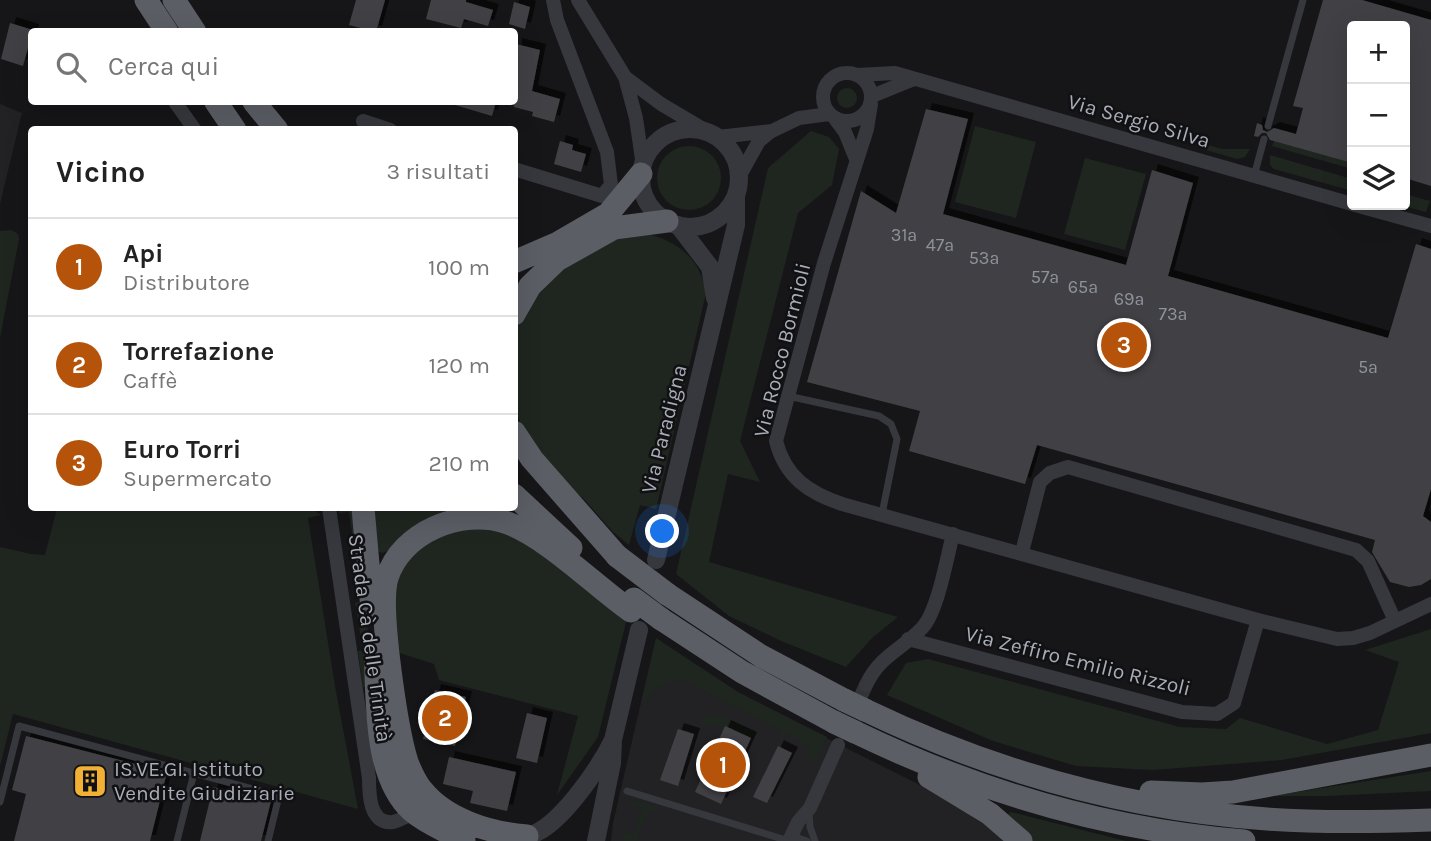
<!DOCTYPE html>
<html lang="it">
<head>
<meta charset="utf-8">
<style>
	body { margin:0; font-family:Karla,sans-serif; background:#f2f2f2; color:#222 }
	.controls { position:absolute; right:21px; top:21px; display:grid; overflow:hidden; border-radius:7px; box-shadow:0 7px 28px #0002 }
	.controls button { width:63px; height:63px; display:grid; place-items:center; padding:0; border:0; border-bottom:2px solid #e0e0e0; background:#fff; color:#222; font:35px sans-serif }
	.you { position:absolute; left:663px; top:532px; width:24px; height:24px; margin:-18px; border:5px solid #fff; border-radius:50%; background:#1a73e8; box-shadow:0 0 0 10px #1a73e833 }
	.badge { display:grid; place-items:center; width:46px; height:46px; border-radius:50%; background:#b45309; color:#fff; font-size:23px; font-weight:700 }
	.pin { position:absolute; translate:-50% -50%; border:4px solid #fff; box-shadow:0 2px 7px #0006 }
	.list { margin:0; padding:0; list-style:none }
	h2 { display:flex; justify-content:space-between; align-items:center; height:91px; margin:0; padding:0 28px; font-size:30px }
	h2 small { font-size:23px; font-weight:400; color:#767676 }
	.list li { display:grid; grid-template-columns:46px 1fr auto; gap:21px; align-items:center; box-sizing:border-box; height:98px; padding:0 28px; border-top:2px solid #e0e0e0 }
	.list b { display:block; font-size:26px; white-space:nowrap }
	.list p { margin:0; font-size:23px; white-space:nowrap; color:#767676 }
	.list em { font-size:23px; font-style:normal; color:#767676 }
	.icon { flex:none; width:38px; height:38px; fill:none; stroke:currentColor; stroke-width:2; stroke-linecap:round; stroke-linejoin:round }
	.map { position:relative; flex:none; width:1431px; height:841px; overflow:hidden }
	.search { position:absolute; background:#fff; box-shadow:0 7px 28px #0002; left:28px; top:28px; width:490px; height:77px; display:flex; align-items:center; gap:18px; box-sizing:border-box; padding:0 24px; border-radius:7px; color:#767676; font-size:26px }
	.panel { position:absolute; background:#fff; box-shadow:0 7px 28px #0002; left:28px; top:126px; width:490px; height:385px; border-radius:7px }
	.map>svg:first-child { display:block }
</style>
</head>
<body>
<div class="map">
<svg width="1431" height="841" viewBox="0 0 1431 841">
	<defs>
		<filter id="shadow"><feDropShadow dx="6" dy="-6" stdDeviation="0" flood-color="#0009"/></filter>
	</defs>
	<rect width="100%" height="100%" fill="#161618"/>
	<path fill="#222225" d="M0 104 22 113 0 204Z
		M656 638 717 680 760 705 958 804 1010 841H611L613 823Z"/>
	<path fill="#1e261f" d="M837 98a10 10 0 1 1 20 0a10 10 0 1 1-20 0Z
		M975 126 1036 142 1016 218 955 202Z
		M811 131 829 137 839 149 832 185 798 213 740 441 760 482 728 474 709 562 898 617 872 638 846 667 781 641 729 616 676 574 768 168Z
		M1274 141 1352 163V169L1272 146Z
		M1201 143 1222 149H1250L1245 157 1237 159 1199 148Z
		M657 178a32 32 0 1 1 64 0a32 32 0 1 1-64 0Z
		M1270 155 1352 179V191L1274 169 1270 165Z
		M1085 158 1146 174 1125 250 1064 234Z
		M1405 194 1430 201 1426 212 1400 205H1405Z
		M12 230 18 234 19 239 0 338V231Z
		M645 233C679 242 700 258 706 293L656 509 640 505 629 545 613 532 584 499 560 479 522 427 515 408V334L520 319 547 278 607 241Z
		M57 508H310L321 515 308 518 335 686 358 809 13 714 0 766V547L31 554 45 555Z
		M340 508H357L367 614 370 687H363L358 651 363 650 355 603 362 601 349 512 339 513Z
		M370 508H504L507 512 382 553 377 551Z
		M455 526 513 532 629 619 628 622H626L598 737 557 795 578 716 439 680 434 664 400 653C385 619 394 594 402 560Z
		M1431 629V733L1282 760 1153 770 1076 766 993 741 887 695 906 663 928 659 1180 727 1226 729 1240 718 1327 744 1378 730 1399 662 1365 650Z
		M656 638 738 692 827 737 815 763 810 761 809 748 804 743 687 682C668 676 657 689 644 700L642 699Z
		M717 714 755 733 756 739C737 737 732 723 703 726L701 720Z
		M1431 771V791L1328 796H1271Z
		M634 800 657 807 656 811 650 809 636 841H624V832L634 835 643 807 633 804Z
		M1011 812 1126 841H1032L1006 815Z"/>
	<path fill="#404145" filter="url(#shadow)" d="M356 0H385L376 32 349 25Z
		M431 0H466V2L493 10 488 26 464 19 461 28 426 19Z
		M1323 0H1362L1431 20V186L1405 178V26H1352V163L1270 140 1266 133H1262L1258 137 1254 136 1257 123 1262 125 1263 130 1267 132 1274 128 1296 134 1303 108 1293 106Z
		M514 2 530 7 525 29 509 24Z
		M10 23 33 30 23 66 1 59Z
		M516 44 540 50 532 91 560 99 554 122 532 116 533 112 514 107Z
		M455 102H496L492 116 455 105Z
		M926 109 968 119 943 214 1126 265 1152 170 1193 183 1168 276 1388 338 1416 244 1431 249V489L1423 516 1431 522V579L1421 585 1409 587 1390 582 1372 552 1375 540 1037 445 1025 484 909 451 920 411 807 382 861 191 896 213Z
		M560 141 573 145 572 150 586 154 581 172 554 164Z
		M435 690 466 697 455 746 423 739Z
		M527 713 547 718 537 763 516 758Z
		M725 726 751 738 721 804 695 792Z
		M678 729 694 734 678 786 660 780Z
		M26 736 167 772 150 841H14L26 794 12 790Z
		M778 746 792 753 767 803 753 797Z
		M449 757 516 772 507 811 470 803 473 791 443 784Z
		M213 787 271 801 261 841H200Z"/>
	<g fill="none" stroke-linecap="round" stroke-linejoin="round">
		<path stroke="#333438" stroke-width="14" stroke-dasharray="14 7" stroke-linecap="butt" d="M843 735 866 685"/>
		<path stroke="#37383d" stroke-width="7" d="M1268 126 1303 0
			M1254 176 1264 139
			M788 396 879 416 891 424 897 439 882 514
			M627 791 789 841
			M0 802 19 726 279 796 268 841
			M809 811 810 827 815 841
			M792 836 807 841
			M177 841 194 773"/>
		<path stroke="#37383d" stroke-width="14" d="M578 0 625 77 636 118 643 166
			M823 97a24 24 0 1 1 48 0a24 24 0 1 1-48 0Z
			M857 75 895 73 1352 204
			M625 77 661 104 710 133
			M872 96 914 79
			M175 102 195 130
			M871 104 867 129 824 263 776 441C785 477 809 493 842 504L1258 620 1337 639 1353 638 1370 633 1431 604
			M836 120 845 132 856 159
			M363 121 390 130
			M718 137 772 131 799 118 829 114
			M514 169 602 196 611 185 607 152 557 20 553 0
			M740 175 759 141 771 131
			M1355 205 1431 226
			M329 508 369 778C369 793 369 825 393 822 404 820 407 812 419 816
			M1022 552 1040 482 1050 473 1068 467 1356 550 1368 561 1395 621
			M908 639 1182 712 1217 714 1234 703 1258 620
			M866 685C881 654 902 650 923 627 938 610 947 557 953 534
			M789 841 798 822 810 808 838 745"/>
		<path stroke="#37383d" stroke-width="18" d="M641 178a49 49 0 1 1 98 0a49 49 0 1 1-98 0Z
			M678 225 710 267 715 298
			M656 560 736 225V197
			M527 836C558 830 599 768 613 740
			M596 841 612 763 613 740 639 630"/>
		<path stroke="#5b5e65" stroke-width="23" d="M146 0 167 32
			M174 0 195 32
			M216 102 235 130
			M254 102 277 130
			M514 262 558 243 608 214 641 174
			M514 314 530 286 557 260 614 228 667 221
			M514 432 532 459 617 556
			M514 495 571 548
			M363 508 372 609
			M667 594 761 656 844 700
			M661 619 742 672 834 722
			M375 650C378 699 373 776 412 811 427 824 447 831 464 841
			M865 710C992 771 1126 809 1267 819 1321 823 1376 822 1431 820
			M855 732C977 791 1108 830 1244 841
			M929 777 990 814 1021 841
			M1151 792 1202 794 1233 792 1431 755
			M527 836C490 833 446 820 422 790 415 782 411 772 407 762 397 730 378 608 387 578 401 532 461 508 505 522 546 536 594 585 631 611"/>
		<path stroke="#5b5e65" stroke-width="23" d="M617 556 667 594
			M634 599 661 619
			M844 700 865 710
			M834 722 855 732"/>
	</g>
	<defs>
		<g id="building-square" transform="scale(1.75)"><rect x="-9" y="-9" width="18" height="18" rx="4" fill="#f2b134" stroke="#111113"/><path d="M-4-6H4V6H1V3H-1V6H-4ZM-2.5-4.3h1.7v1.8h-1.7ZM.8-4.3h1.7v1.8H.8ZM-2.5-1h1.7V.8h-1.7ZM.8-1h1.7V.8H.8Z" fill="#111"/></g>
	</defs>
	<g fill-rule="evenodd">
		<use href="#building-square" x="90" y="781"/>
	</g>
	<g text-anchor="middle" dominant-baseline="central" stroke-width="5" stroke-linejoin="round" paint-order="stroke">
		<g font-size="18" fill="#8e929b">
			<text x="904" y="235">31a</text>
			<text x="940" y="245">47a</text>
			<text x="984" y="258">53a</text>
			<text x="1045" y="277">57a</text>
			<text x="1083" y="287">65a</text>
			<text x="1129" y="299">69a</text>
			<text x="1173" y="314">73a</text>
			<text x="1368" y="367">5a</text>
		</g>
		<g font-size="21" fill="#a8adb8" stroke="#111113">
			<text transform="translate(1139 121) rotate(16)">Via Sergio Silva</text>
			<text transform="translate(782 350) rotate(-76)">Via Rocco Bormioli</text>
			<text transform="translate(664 429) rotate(-76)">Via Paradigna</text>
			<text transform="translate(370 638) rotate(82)">Strada Cà delle Trinità</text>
			<text transform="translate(1078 661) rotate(14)">Via Zeffiro Emilio Rizzoli</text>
		</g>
		<g font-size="21" fill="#a8adb8" stroke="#111113" text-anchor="start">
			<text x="114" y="769">IS.VE.GI. Istituto<tspan x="114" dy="24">Vendite Giudiziarie</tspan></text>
		</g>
	</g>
</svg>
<div class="controls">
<button>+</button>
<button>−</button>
<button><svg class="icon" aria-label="layers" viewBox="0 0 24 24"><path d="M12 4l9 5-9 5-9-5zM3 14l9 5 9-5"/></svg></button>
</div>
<div class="you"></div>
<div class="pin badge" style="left:723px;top:765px">1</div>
<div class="pin badge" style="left:445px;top:718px">2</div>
<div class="pin badge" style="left:1124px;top:345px">3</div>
<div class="search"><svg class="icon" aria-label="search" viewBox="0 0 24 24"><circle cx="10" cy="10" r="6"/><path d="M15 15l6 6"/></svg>Cerca qui</div>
<section class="panel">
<h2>Vicino<small>3 risultati</small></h2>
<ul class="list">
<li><span class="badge">1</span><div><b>Api</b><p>Distributore</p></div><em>100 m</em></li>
<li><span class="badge">2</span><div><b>Torrefazione</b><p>Caffè</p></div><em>120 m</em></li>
<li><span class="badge">3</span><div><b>Euro Torri</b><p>Supermercato</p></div><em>210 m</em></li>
</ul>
</section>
</div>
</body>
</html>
